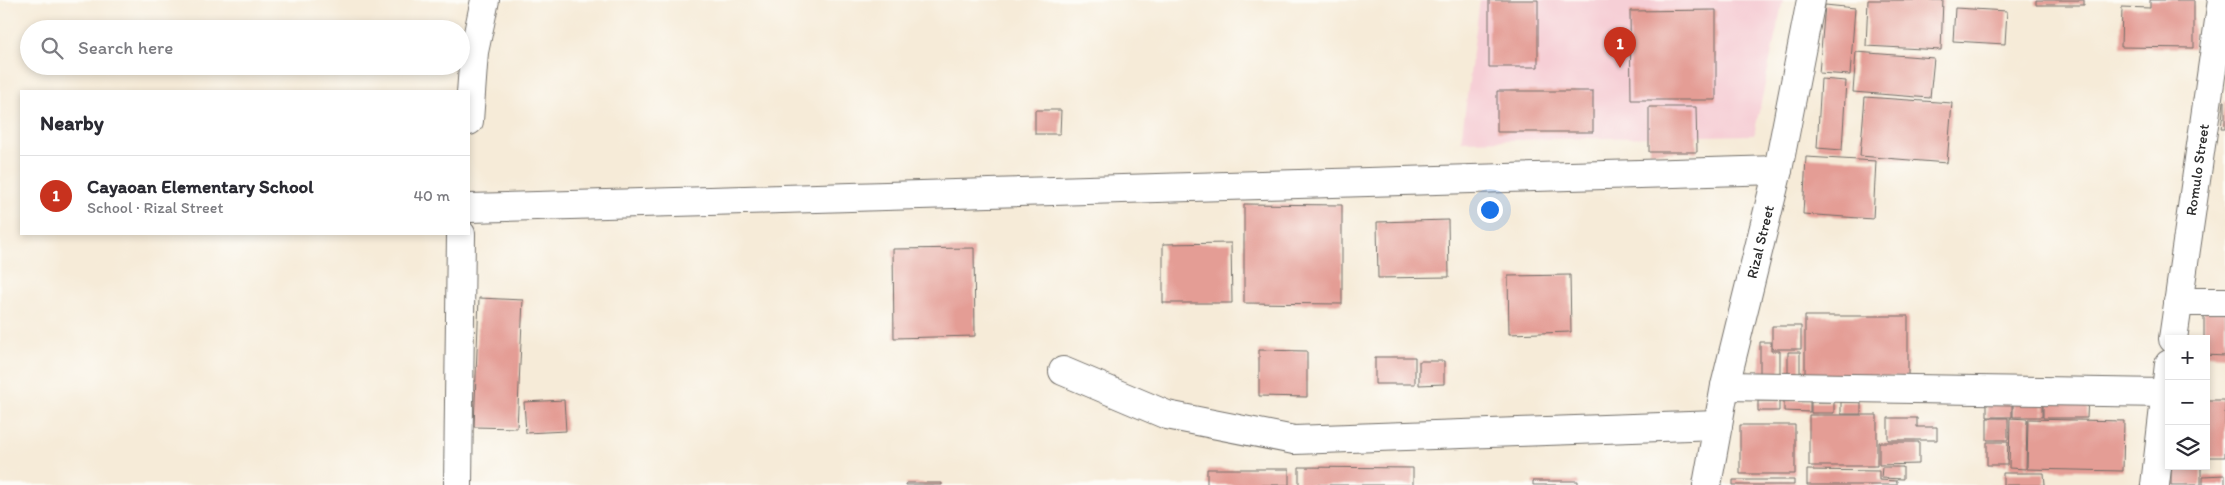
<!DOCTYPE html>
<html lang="en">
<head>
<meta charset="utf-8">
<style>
	body { margin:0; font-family:Itim,sans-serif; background:#f2f2f3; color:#2b2b33 }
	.controls { position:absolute; right:15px; bottom:15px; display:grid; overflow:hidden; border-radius:0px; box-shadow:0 2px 8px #0003 }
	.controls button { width:45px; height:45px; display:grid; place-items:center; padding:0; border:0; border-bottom:1px solid #e1e1e2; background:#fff; color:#2b2b33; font:25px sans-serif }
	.you { position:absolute; left:1489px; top:209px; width:18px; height:18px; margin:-12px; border:4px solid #fff; border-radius:50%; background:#1a73e8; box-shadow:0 0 0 8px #1a73e833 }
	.badge { display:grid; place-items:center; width:32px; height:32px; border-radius:50%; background:#c8321e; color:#fff; font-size:16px; font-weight:700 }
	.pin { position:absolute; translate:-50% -41px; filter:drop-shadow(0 1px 2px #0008) }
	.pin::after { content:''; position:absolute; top:26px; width:18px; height:15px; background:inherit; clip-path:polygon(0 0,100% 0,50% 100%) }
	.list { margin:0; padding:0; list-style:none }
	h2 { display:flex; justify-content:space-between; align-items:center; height:65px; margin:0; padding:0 20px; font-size:21px }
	h2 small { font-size:16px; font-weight:400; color:#7c7c81 }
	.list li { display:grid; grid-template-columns:32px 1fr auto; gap:15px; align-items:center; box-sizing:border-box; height:80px; padding:0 20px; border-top:1px solid #e1e1e2 }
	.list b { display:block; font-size:19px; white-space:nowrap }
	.list p { margin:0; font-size:16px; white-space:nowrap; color:#7c7c81 }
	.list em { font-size:16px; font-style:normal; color:#7c7c81 }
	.icon { flex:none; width:28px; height:28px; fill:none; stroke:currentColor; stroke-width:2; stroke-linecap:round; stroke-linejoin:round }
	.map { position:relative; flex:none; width:2225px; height:485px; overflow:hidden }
	.search { position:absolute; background:#fff; box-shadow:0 2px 8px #0003; left:20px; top:20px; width:450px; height:55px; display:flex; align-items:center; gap:12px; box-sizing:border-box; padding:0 18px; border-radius:28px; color:#7c7c81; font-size:19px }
	.panel { position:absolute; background:#fff; box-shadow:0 2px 8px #0003; left:20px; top:90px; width:450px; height:145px; border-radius:0px }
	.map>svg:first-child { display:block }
</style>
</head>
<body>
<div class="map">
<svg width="2225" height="485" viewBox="0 0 2225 485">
	<rect width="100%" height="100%" fill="#fdfcf7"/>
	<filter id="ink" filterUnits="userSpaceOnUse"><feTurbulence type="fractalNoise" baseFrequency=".02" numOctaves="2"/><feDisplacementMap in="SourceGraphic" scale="10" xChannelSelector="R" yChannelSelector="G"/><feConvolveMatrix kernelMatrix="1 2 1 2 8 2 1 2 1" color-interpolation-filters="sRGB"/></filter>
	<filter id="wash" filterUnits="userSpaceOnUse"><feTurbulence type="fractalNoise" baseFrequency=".0096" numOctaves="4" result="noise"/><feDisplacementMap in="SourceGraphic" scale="20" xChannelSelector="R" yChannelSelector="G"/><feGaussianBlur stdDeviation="1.12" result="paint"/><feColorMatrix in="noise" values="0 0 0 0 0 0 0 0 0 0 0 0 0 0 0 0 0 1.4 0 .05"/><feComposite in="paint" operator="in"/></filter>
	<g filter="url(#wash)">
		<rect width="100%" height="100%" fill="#f6ebd8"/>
		<path fill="#f6cfd6" d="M1480 0H1783L1754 135 1461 141Z"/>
		<g id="blocks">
			<path fill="#e49d95" d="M1489 0H1538V67H1489Z
				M1868 0H1943L1941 50 1866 46Z
				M2036 0H2084V5H2036Z
				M2150 0H2194V48L2121 47 2122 7 2150 8Z
				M1825 5 1855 8 1850 75 1819 73Z
				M1955 8 2007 11 2005 44 1953 41Z
				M1716 10V100H1631L1630 11Z
				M1856 52 1934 58 1930 98 1853 92Z
				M1821 79 1846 81 1842 150 1817 148Z
				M1497 91H1593V132H1497Z
				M1865 97 1952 103 1947 163 1860 156Z
				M2224 101H2225V129H2221Z
				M1649 107H1696L1697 152H1649Z
				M1035 110H1061L1060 134H1035Z
				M1806 157 1876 161 1873 219 1803 214Z
				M1244 204 1342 205V304L1244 303Z
				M1448 220 1449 277 1378 278 1377 222Z
				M1231 243 1232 303H1163V244Z
				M974 248 975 336 894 338 893 249Z
				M1570 275 1571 332 1509 334 1508 276Z
				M479 298 523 300 517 428 474 427Z
				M2204 311 2225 312V356L2206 355V339H2204Z
				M1805 316H1908V377H1805Z
				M1772 326H1801V349H1772Z
				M1760 342H1771V351H1780V375H1760Z
				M1259 350 1307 351V397L1259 396Z
				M1788 352H1800V375H1788Z
				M1375 357H1415V384H1375Z
				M1419 361H1444V384L1419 385Z
				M1987 395H2012V417H1987Z
				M2013 395H2042V417H2013Z
				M2043 395 2088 396 2087 418H2043Z
				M564 400 566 431 526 433 524 402Z
				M1784 400 1810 401V412L1784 411Z
				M2206 400H2225V457H2206Z
				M1758 401H1779V411H1758Z
				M1811 402H1834V413H1811Z
				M1841 402H1861V414H1841Z
				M1809 415H1877V466H1809Z
				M1888 418H1917V427H1937V440H1888Z
				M1987 418H2008V440H1987Z
				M2010 418 2027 419 2026 469 2009 468Z
				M2028 419 2124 421 2123 471 2027 469Z
				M1740 425H1795V474H1740Z
				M1879 442H1919V464L1879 465Z
				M1987 442H2008L2007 465H1987Z
				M2171 466H2201V485H2171Z
				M1299 467 1413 468V485H1299Z
				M1882 467H1903V479L1881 478Z
				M1207 469H1289V485H1207Z
				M1807 470 1879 471V480L1897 481V485H1807Z
				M2003 473H2044L2045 485H2003Z
				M2225 475V485H2203V476Z
				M1733 480H1794V485H1733Z
				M1533 481H1578V485H1533Z
				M906 483H942V485H906Z"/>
		</g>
	</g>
	<g filter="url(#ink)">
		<use href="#blocks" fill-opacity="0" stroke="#726e68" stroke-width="1"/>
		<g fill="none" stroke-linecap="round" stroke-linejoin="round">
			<g stroke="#726e68" stroke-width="30">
				<g id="minor">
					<path d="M469 121 474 52 485 0"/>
					<path d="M469 208 1778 170"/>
					<path d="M2178 302H2225"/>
					<path id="s1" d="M2173 339 2222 0"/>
					<path d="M1063 371 1167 415 1294 440 1718 425"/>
					<path d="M1725 386 2164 393"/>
					<path d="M458 485 461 234"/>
					<path d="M2155 485 2169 364"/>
				</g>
			</g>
			<g stroke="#726e68" stroke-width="30">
				<g id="tertiary">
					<path id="s2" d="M1707 485 1725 386 1778 170 1811 0"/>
				</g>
			</g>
			<use href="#minor" stroke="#fff" stroke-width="28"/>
			<use href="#tertiary" stroke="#fff" stroke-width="28"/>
		</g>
	</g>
	<g text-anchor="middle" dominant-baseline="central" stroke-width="4" stroke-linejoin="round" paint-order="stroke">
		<g font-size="15" fill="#2b2b2b" stroke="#fdfcf7">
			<text stroke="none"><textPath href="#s1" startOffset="171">Romulo Street</textPath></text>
			<text stroke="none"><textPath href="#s2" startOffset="249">Rizal Street</textPath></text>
		</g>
	</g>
</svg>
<div class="controls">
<button>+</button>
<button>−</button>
<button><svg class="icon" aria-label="layers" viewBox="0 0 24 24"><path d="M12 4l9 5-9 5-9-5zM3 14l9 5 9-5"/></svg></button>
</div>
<div class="you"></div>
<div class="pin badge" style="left:1620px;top:68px">1</div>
<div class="search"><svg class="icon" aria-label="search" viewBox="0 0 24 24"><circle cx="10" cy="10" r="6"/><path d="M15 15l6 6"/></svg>Search here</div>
<section class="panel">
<h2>Nearby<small></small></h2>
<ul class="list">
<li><span class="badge">1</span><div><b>Cayaoan Elementary School</b><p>School · Rizal Street</p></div><em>40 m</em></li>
</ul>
</section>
</div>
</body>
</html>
